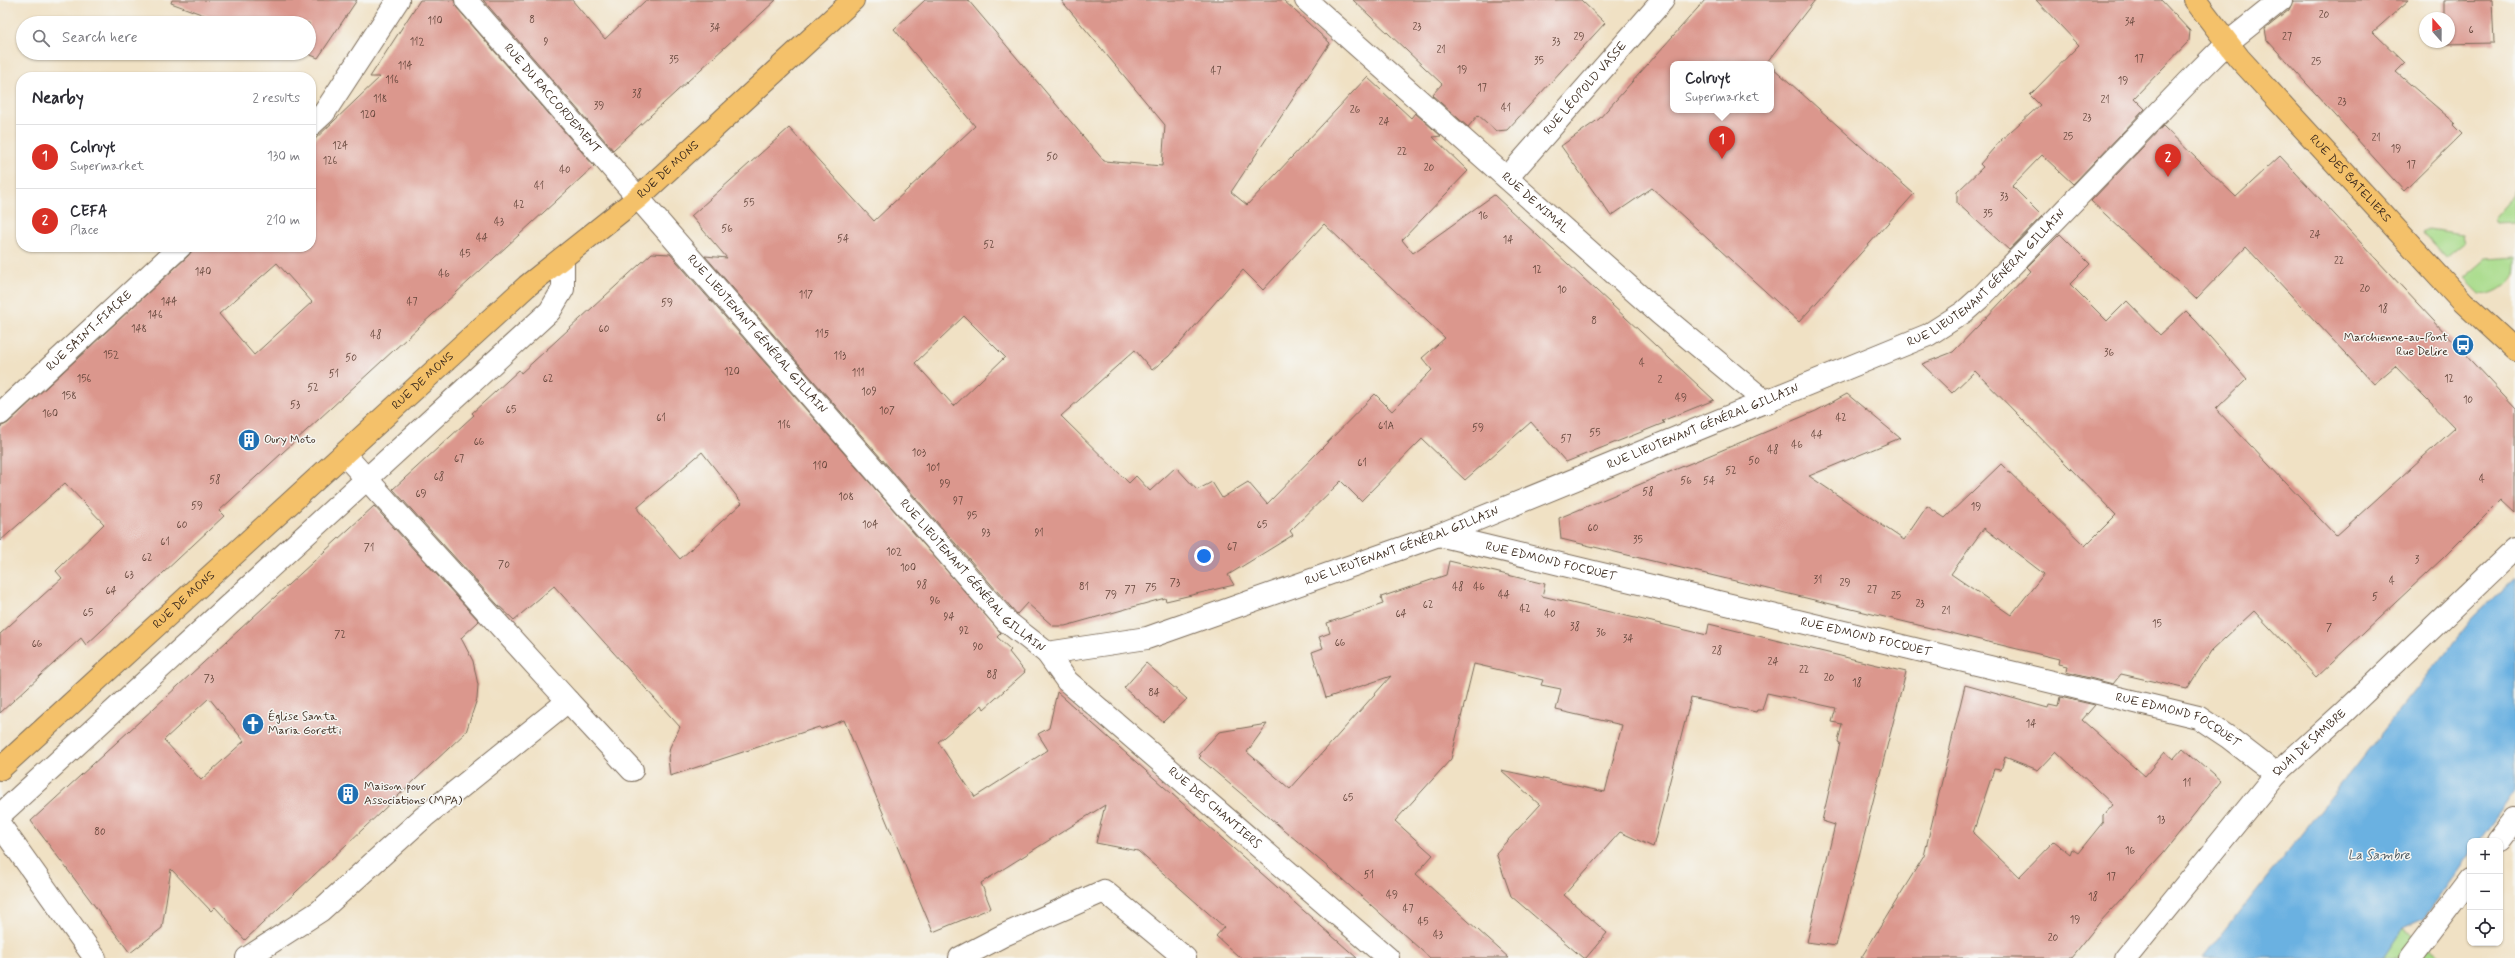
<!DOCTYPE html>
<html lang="en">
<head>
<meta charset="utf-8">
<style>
	body { margin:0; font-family:Mynerve,sans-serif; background:#f7f7f7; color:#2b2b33 }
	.controls { position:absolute; right:12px; bottom:12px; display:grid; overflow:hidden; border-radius:8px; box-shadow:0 1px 3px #0004 }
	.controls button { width:36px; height:36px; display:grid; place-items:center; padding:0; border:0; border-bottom:1px solid #e1e1e2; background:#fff; color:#2b2b33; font:20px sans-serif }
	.compass { position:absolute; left:2419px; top:12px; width:36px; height:36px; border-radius:50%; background:#fff; box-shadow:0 1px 3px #0004; rotate:339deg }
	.you { position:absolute; left:1204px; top:556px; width:14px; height:14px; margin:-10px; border:3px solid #fff; border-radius:50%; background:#1a73e8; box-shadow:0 0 0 6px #1a73e833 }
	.badge { display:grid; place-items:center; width:26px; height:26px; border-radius:50%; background:#d93025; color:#fff; font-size:13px; font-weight:700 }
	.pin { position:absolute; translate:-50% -33px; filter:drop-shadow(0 1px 2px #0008) }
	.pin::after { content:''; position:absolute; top:21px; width:14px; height:12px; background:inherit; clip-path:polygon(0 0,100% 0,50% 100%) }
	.popup { position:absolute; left:1670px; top:61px; width:104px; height:52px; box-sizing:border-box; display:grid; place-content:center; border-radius:8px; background:#fff; filter:drop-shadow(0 1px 3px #0005); font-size:13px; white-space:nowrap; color:#7c7c81 }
	.popup b { font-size:15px; color:#2b2b33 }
	.popup::after { content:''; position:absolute; left:50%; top:100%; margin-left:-8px; border:8px solid transparent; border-top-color:#fff }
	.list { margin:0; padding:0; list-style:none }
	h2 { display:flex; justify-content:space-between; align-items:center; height:52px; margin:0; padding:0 16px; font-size:17px }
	h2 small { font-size:13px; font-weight:400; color:#7c7c81 }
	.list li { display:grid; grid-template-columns:26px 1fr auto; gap:12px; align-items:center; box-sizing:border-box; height:64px; padding:0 16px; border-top:1px solid #e1e1e2 }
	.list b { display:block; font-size:15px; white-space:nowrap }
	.list p { margin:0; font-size:13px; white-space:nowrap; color:#7c7c81 }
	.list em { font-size:13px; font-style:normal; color:#7c7c81 }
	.icon { flex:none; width:22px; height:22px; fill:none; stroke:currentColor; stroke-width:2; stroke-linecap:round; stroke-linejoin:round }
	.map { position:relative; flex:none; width:2515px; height:958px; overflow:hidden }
	.search { position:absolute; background:#fff; box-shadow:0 1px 3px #0004; left:16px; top:16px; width:300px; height:44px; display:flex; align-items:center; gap:10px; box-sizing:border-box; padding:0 14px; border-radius:22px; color:#7c7c81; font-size:15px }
	.panel { position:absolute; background:#fff; box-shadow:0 1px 3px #0004; left:16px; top:72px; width:300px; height:180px; border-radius:16px }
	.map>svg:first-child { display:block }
</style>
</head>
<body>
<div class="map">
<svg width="2515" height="958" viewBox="0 0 2515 958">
	<rect width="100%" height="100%" fill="#f6f6f2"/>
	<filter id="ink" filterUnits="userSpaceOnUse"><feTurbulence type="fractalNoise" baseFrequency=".025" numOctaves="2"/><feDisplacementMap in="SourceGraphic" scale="8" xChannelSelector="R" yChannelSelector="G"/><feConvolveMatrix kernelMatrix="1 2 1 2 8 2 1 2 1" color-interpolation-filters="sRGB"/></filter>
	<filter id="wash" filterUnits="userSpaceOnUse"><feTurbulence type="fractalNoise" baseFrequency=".012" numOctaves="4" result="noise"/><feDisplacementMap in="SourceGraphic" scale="16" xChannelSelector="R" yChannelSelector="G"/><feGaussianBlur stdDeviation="0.9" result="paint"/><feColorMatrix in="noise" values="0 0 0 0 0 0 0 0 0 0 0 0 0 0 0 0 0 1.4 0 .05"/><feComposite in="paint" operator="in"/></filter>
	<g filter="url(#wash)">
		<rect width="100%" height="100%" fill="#f0e1c4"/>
		<path fill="#a8db8a" stroke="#728254" d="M2515 187V223L2495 224 2493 219 2507 203Z
			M2428 229 2463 234 2465 242 2446 258 2422 232Z
			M2515 257C2515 262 2515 269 2514 274 2511 285 2492 297 2480 294L2464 278 2486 259Z
			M2403 928 2444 958H2383Z"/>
		<path fill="#6ab1e1" stroke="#526e80" d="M2515 578V791L2479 841H2470V854L2423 919 2403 928 2383 958H2203L2472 619Z"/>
		<g id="blocks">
			<path fill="#db978d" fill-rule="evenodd" d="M172 0H357L318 58 306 53H309V23H226L171 3Z
				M420 0H454L457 8 594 166 219 511 224 516 86 645 81 638 0 713V634L62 578 56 571 104 524 65 483 0 541V427L8 423 188 256 195 247H311V143L380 77H370ZM277 263 312 302 254 355 219 314Z
				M483 0H572L605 39 646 0H776L613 150Z
				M925 0H968L1104 161 1162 166 1165 125 1061 0H1283L1330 43 1231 192 1247 205 1367 77 1411 118 1415 113 1441 136 1433 137 1468 171 1402 240 1413 253 1494 195 1714 400 1662 421 1664 423 1566 462 1531 422 1465 480 1422 439 1361 501 1341 481 1290 531 1293 535 1228 575 1234 585 1166 601 1165 598 1065 626H1053L1027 603 1017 614 705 256 727 258 691 216 789 128 874 221 975 126 894 29ZM1324 224 1445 338 1422 358 1432 370 1392 411 1375 394 1267 504 1248 482 1222 498 1212 482 1197 490 1176 467 1150 491 1136 476 1129 483 1061 416 1135 350 1152 370 1169 356 1243 270 1263 290ZM964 316 1005 357 954 406 915 363Z
				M1353 0H1581L1605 23 1507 130 1496 131 1478 115 1468 127 1432 95 1442 84Z
				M1705 0H1815L1767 62 1769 64H1673V110H1771V66L1914 194 1799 322 1652 188 1611 216 1561 146 1599 119Z
				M2036 0H2161L2190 31 2189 41 2134 98 2145 109 2073 184 2042 155 2012 186 2042 216 2009 250 1957 203V192L1983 167 1980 164 2001 140 2040 105 2030 95 2079 45Z
				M2293 0H2409L2373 32 2405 63 2396 72 2455 123 2453 125 2462 134 2404 191 2267 40 2265 29 2289 10Z
				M2492 0 2494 43 2445 44V42H2449V18H2444V1Z
				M2163 126 2236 197 2280 156 2515 408V513L2501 500 2442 559 2316 677 2254 611 2211 651 2187 689 2121 674 2113 684 2066 672 2067 666 2058 664 2059 659 1561 539 1559 518 1816 411 1847 394 1900 438 1809 476 1904 540 1927 506 1945 518 2001 464 2085 546 2116 515 1975 371 1952 393 1922 364 1953 352 2031 271 2027 267 2060 234 2090 264 2070 284 2107 321 2127 301 2160 335 2186 311 2196 321 2247 379 2216 409 2336 536 2455 428 2395 366 2374 384 2246 247 2196 299 2091 201ZM1984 528 2044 574 2011 615 1951 574Z
				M652 253 670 254 1001 633 997 637 1011 650 1009 652 1025 672 984 709 982 705 938 742 975 797 1048 750 1038 734 1049 728 1057 692 1357 958H1244L1238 956 1216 936 1224 927 1138 851 1096 843 1105 805 981 883 991 908 933 932 844 720 821 729 819 727 670 776 668 758 670 747 680 727 554 586 514 620 497 604 393 489 474 415 472 413 519 370 521 373ZM702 452 742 503 680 559 638 510V507Z
				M374 506 479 621 461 638 473 661 478 685 477 699 466 732 245 940 215 907 211 911 171 869 162 928 130 953 31 821ZM209 698 244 741 201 780 164 740Z
				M1449 561 1545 584 1542 596 1707 635 1709 624 1906 672 1836 946 1807 942 1835 825 1822 821 1840 743 1838 742 1842 724 1832 722 1836 708 1767 693 1762 710H1757L1756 712 1691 698 1653 847 1620 832 1564 895 1607 933 1586 958H1583L1511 896 1496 853 1540 805 1501 770 1605 792 1622 725 1556 710 1561 689 1541 685 1543 680 1474 664 1451 759 1395 821 1433 855 1416 874 1509 958H1430L1342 879 1199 758 1201 756 1199 754 1219 732 1267 724 1247 752 1290 789 1391 676 1326 698 1312 652 1323 648 1319 637 1330 633 1327 623 1383 604 1381 597 1446 575Z
				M1146 663 1187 699 1163 722 1124 688Z
				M1965 685 2048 708 2049 704 2058 706 2060 697 2095 705 2082 720 2145 776 2165 752 2173 759 2183 748 2221 781 2163 853 2100 922 2071 958H1861L1924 856ZM2056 751 2113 805 2103 816V822L2078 853 2072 849 2070 854 2054 841 2019 877 1973 833 1994 769 2001 770 2005 757 2038 770Z"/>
		</g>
	</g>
	<g filter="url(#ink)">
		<use href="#blocks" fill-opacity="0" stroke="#7a6a58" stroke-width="1"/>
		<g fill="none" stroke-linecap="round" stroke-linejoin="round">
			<g stroke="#7a6a58" stroke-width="24">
				<g id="minor">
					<path id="s1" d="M466 0 1006 621 1047 653 1147 638 1439 535 1928 335 1964 312 1982 296 2196 74 2226 44 2281 0"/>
					<path id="s2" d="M1306 0 1660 314 1767 403"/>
					<path d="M311 125 324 113 398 0"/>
					<path id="s3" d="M1507 178 1663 0"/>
					<path id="s4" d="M0 414 180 247"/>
					<path d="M344 454 568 701"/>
					<path id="s5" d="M1439 535 2198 717 2228 737 2276 774"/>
					<path id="s6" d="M1047 653 1067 681 1388 958"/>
					<path d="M0 815 550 311 563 289V258"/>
					<path d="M0 825 95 958"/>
					<path d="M2498 841 2515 819"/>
					<path d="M247 958 320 911 424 817 568 701 632 770"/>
					<path d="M960 958 1004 935 1104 891 1185 958"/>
					<path id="s7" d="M2126 958 2276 774 2341 715 2515 549"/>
					<path d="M2410 958 2470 879"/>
				</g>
			</g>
			<g stroke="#7a6a58" stroke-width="24">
				<g id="major">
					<path id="s8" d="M2195 0 2239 58 2463 302 2515 350"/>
					<path id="s9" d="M0 769 527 286 639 197 853 0"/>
				</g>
			</g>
			<use href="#minor" stroke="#fff" stroke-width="22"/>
			<use href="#major" stroke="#f4c16a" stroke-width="22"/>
		</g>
	</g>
	<defs>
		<g id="bus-disc" transform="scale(1.15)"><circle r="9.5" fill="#1f6fb2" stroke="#f6f6f2"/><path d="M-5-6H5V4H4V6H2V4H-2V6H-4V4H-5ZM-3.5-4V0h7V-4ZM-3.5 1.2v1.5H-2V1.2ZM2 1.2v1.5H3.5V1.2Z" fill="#fff"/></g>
		<g id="building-disc" transform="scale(1.15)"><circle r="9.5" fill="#1f6fb2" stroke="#f6f6f2"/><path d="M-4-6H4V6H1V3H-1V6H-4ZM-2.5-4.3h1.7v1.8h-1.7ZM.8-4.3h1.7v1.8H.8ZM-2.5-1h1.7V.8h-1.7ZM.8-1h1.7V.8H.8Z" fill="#fff"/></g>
		<g id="church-disc" transform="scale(1.15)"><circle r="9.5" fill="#1f6fb2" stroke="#f6f6f2"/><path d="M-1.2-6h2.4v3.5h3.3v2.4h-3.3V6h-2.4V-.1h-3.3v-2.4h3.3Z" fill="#fff"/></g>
	</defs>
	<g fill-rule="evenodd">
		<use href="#bus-disc" x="2463" y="345"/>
		<use href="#building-disc" x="249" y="440"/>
		<use href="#church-disc" x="253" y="724"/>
		<use href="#building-disc" x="348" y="794"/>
	</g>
	<g text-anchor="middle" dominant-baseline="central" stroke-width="3" stroke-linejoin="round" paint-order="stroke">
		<g font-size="10" fill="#63453a">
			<text x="2324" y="15">20</text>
			<text x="532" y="20">8</text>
			<text x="435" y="21">110</text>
			<text x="2130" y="22">34</text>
			<text x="1417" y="27">23</text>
			<text x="715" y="28">34</text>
			<text x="2471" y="30">6</text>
			<text x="1579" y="37">29</text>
			<text x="2287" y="37">27</text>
			<text x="417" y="42">112</text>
			<text x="546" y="42">9</text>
			<text x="1556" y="42">33</text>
			<text x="1441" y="50">21</text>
			<text x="2139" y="59">17</text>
			<text x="674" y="60">35</text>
			<text x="1539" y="61">35</text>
			<text x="2316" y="62">25</text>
			<text x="405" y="66">114</text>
			<text x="1462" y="70">19</text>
			<text x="1216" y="71">47</text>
			<text x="392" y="80">116</text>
			<text x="2123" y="81">19</text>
			<text x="1482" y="88">17</text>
			<text x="637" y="94">38</text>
			<text x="380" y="99">118</text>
			<text x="2105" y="100">21</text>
			<text x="2342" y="102">23</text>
			<text x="599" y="106">39</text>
			<text x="1506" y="108">41</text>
			<text x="1355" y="110">26</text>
			<text x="368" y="115">120</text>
			<text x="2087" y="118">23</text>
			<text x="1384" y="122">24</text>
			<text x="2068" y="137">25</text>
			<text x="2376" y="138">21</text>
			<text x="340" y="146">124</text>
			<text x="2396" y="149">19</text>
			<text x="1402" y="152">22</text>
			<text x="1052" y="157">50</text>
			<text x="330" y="161">126</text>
			<text x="2411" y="165">17</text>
			<text x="1429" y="168">20</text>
			<text x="565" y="170">40</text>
			<text x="539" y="186">41</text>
			<text x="2004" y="197">33</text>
			<text x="749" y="203">55</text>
			<text x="519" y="205">42</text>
			<text x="1988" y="214">35</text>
			<text x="1483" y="216">16</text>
			<text x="499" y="222">43</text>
			<text x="727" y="229">56</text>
			<text x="2315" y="235">24</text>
			<text x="482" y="238">44</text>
			<text x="843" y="239">54</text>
			<text x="1508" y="240">14</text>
			<text x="989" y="245">52</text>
			<text x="465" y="254">45</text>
			<text x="2339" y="261">22</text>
			<text x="1537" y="270">12</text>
			<text x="203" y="272">140</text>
			<text x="444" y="274">46</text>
			<text x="2365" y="289">20</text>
			<text x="1562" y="290">10</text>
			<text x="806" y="295">117</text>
			<text x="169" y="302">144</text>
			<text x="412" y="302">47</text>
			<text x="667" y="303">59</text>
			<text x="2383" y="309">18</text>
			<text x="155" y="315">146</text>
			<text x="1594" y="321">8</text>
			<text x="139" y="329">148</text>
			<text x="604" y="329">60</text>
			<text x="822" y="334">115</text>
			<text x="376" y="335">48</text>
			<text x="2109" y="353">36</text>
			<text x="111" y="355">152</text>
			<text x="840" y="356">113</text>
			<text x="351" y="358">50</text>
			<text x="1642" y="363">4</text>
			<text x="732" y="372">120</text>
			<text x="858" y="373">111</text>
			<text x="334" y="374">51</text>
			<text x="84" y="379">156</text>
			<text x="548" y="379">62</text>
			<text x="2449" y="379">12</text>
			<text x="1660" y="380">2</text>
			<text x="313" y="388">52</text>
			<text x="869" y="392">109</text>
			<text x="69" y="396">158</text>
			<text x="1681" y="398">49</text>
			<text x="2468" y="400">10</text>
			<text x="295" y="405">53</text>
			<text x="511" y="410">65</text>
			<text x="887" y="411">107</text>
			<text x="50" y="414">160</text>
			<text x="661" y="418">61</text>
			<text x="1841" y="418">42</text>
			<text x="784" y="425">116</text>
			<text x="1386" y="426">61A</text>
			<text x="1478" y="428">59</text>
			<text x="1595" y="433">55</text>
			<text x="1817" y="435">44</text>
			<text x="1566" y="439">57</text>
			<text x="479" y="442">66</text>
			<text x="1797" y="445">46</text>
			<text x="1773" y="450">48</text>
			<text x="919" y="453">103</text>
			<text x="459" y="459">67</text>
			<text x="1754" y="461">50</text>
			<text x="1362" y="463">61</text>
			<text x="820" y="466">110</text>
			<text x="933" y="468">101</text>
			<text x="1731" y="471">52</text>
			<text x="439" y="477">68</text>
			<text x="2482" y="479">4</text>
			<text x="215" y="480">58</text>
			<text x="1686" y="481">56</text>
			<text x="1709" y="481">54</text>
			<text x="945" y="484">99</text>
			<text x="1648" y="492">58</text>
			<text x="421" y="494">69</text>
			<text x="846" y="497">108</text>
			<text x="958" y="501">97</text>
			<text x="197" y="506">59</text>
			<text x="1976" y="507">19</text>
			<text x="972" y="516">95</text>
			<text x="182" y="525">60</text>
			<text x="870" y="525">104</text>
			<text x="1262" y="525">65</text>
			<text x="1593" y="528">60</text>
			<text x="986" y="533">93</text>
			<text x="1039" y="533">91</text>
			<text x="1638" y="540">35</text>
			<text x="165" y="542">61</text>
			<text x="1232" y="547">67</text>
			<text x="369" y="548">71</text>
			<text x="894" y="552">102</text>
			<text x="147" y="558">62</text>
			<text x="2417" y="560">3</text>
			<text x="504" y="565">70</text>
			<text x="908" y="568">100</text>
			<text x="129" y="575">63</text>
			<text x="1818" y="580">31</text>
			<text x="2392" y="581">4</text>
			<text x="1175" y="583">73</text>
			<text x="1845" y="583">29</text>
			<text x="922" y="585">98</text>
			<text x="1084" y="587">81</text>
			<text x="1458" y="587">48</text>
			<text x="1479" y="587">46</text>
			<text x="1151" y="588">75</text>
			<text x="1130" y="590">77</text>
			<text x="1872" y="590">27</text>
			<text x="111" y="591">64</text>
			<text x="1111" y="595">79</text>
			<text x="1504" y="595">44</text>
			<text x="1896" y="596">25</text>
			<text x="2375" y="597">5</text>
			<text x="935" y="601">96</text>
			<text x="1920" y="604">23</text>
			<text x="1428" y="605">62</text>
			<text x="1525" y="609">42</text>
			<text x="1946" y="611">21</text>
			<text x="88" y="613">65</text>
			<text x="1401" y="614">64</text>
			<text x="1550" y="614">40</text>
			<text x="949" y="617">94</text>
			<text x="2157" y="624">15</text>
			<text x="1575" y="627">38</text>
			<text x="2329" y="628">7</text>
			<text x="964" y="631">92</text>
			<text x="1601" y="633">36</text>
			<text x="340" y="635">72</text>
			<text x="1628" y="639">34</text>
			<text x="1340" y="643">66</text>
			<text x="37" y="644">66</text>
			<text x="978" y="647">90</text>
			<text x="1717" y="651">28</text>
			<text x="1773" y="662">24</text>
			<text x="1804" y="670">22</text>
			<text x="992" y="675">88</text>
			<text x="1829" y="678">20</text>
			<text x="209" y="679">73</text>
			<text x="1857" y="683">18</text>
			<text x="1154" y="693">84</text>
			<text x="2031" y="724">14</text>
			<text x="2187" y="783">11</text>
			<text x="1348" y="798">65</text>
			<text x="2161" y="820">13</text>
			<text x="100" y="832">80</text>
			<text x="2130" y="851">16</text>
			<text x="1369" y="875">51</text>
			<text x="2111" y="877">17</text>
			<text x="1392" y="895">49</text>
			<text x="2093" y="897">18</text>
			<text x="1408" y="909">47</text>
			<text x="2075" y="920">19</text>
			<text x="1423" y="922">45</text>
			<text x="1438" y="935">43</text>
			<text x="2053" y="938">20</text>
		</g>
		<g font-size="12" fill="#3b2a1e" stroke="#f6f6f2">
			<text stroke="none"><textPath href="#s3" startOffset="119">RUE LÉOPOLD VASSE</textPath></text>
			<text stroke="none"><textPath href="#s1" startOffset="131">RUE DU RACCORDEMENT</textPath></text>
			<text stroke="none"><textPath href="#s9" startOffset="898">RUE DE MONS</textPath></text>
			<text stroke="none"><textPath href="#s8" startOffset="237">RUE DES BATELIERS</textPath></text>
			<text stroke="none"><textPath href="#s2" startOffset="306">RUE DE NIMAL</textPath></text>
			<text stroke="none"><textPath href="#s1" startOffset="1895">RUE LIEUTENANT GÉNÉRAL GILLAIN</textPath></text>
			<text stroke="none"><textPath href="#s4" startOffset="122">RUE SAINT-FIACRE</textPath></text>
			<text stroke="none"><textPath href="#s1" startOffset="443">RUE LIEUTENANT GÉNÉRAL GILLAIN</textPath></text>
			<text stroke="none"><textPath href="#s9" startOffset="574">RUE DE MONS</textPath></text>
			<text stroke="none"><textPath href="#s1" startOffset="1571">RUE LIEUTENANT GÉNÉRAL GILLAIN</textPath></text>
			<text stroke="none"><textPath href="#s1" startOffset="1247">RUE LIEUTENANT GÉNÉRAL GILLAIN</textPath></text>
			<text stroke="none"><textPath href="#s5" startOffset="115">RUE EDMOND FOCQUET</textPath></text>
			<text stroke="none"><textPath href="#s1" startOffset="767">RUE LIEUTENANT GÉNÉRAL GILLAIN</textPath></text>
			<text stroke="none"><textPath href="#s9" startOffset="250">RUE DE MONS</textPath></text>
			<text stroke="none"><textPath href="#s5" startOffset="439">RUE EDMOND FOCQUET</textPath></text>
			<text stroke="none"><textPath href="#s5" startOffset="763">RUE EDMOND FOCQUET</textPath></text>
			<text stroke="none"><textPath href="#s7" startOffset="283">QUAI DE SAMBRE</textPath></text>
			<text stroke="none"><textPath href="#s6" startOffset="229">RUE DES CHANTIERS</textPath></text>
		</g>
		<g font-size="12" fill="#3b2a1e" stroke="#f6f6f2" text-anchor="start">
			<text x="2448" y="338" text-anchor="end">Marchienne-au-Pont<tspan x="2448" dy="14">Rue Delire</tspan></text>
			<text x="264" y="440">Oury Moto</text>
			<text x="268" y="717">Église Santa<tspan x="268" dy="14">Maria Goretti</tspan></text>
			<text x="364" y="787">Maison pour<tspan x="364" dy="14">Associations (MPA)</tspan></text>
		</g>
		<g font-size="13" font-style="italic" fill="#4b5962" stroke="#f6f6f2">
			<text x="2379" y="855">La Sambre</text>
		</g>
	</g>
</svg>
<div class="controls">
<button>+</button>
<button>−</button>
<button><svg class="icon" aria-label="locate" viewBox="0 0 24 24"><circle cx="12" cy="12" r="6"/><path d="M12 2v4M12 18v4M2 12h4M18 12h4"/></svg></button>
</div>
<svg class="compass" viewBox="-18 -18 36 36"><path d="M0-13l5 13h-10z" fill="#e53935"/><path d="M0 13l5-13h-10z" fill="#7c7c81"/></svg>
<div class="you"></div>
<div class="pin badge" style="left:1722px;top:159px">1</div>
<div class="popup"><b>Colruyt</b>Supermarket</div>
<div class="pin badge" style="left:2168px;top:177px">2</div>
<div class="search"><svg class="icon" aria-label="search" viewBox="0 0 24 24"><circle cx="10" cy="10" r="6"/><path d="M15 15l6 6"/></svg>Search here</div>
<section class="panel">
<h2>Nearby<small>2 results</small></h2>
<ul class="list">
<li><span class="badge">1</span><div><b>Colruyt</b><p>Supermarket</p></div><em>130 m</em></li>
<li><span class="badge">2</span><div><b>CEFA</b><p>Place</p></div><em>210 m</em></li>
</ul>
</section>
</div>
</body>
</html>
